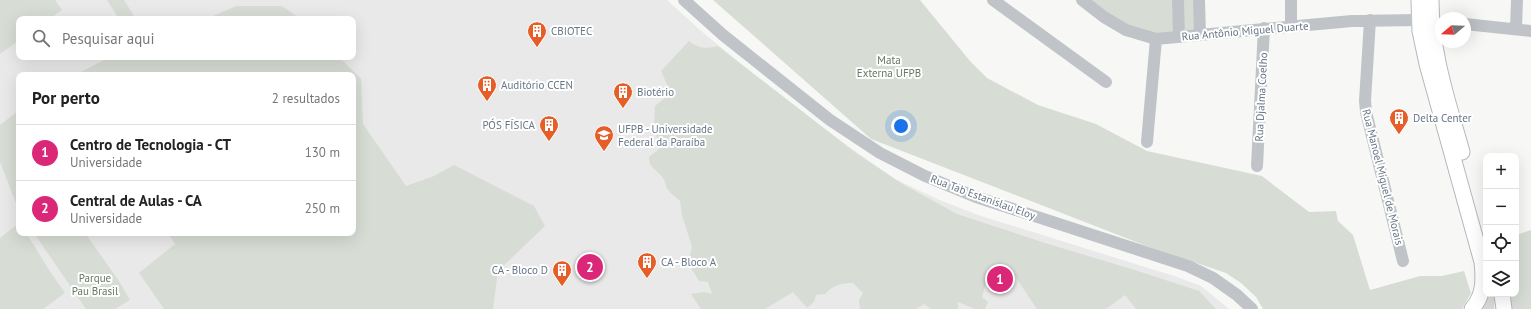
<!DOCTYPE html>
<html lang="pt">
<head>
<meta charset="utf-8">
<style>
	body { margin:0; font-family:"PT Sans",sans-serif; background:#f6f6f6; color:#222 }
	.controls { position:absolute; right:12px; bottom:12px; display:grid; overflow:hidden; border-radius:8px; box-shadow:0 4px 16px #0002 }
	.controls button { width:36px; height:36px; display:grid; place-items:center; padding:0; border:0; border-bottom:1px solid #e0e0e0; background:#fff; color:#222; font:20px sans-serif }
	.compass { position:absolute; left:1435px; top:12px; width:36px; height:36px; border-radius:50%; background:#fff; box-shadow:0 4px 16px #0002; rotate:251deg }
	.you { position:absolute; left:901px; top:126px; width:14px; height:14px; margin:-10px; border:3px solid #fff; border-radius:50%; background:#1a73e8; box-shadow:0 0 0 6px #1a73e833 }
	.badge { display:grid; place-items:center; width:26px; height:26px; border-radius:50%; background:#db2777; color:#fff; font-size:13px; font-weight:700 }
	.pin { position:absolute; translate:-50% -50%; border:2px solid #fff; box-shadow:0 1px 4px #0006 }
	.list { margin:0; padding:0; list-style:none }
	h2 { display:flex; justify-content:space-between; align-items:center; height:52px; margin:0; padding:0 16px; font-size:17px }
	h2 small { font-size:13px; font-weight:400; color:#767676 }
	.list li { display:grid; grid-template-columns:26px 1fr auto; gap:12px; align-items:center; box-sizing:border-box; height:56px; padding:0 16px; border-top:1px solid #e0e0e0 }
	.list b { display:block; font-size:15px; white-space:nowrap }
	.list p { margin:0; font-size:13px; white-space:nowrap; color:#767676 }
	.list em { font-size:13px; font-style:normal; color:#767676 }
	.icon { flex:none; width:22px; height:22px; fill:none; stroke:currentColor; stroke-width:2; stroke-linecap:round; stroke-linejoin:round }
	.map { position:relative; flex:none; width:1531px; height:309px; overflow:hidden }
	.search { position:absolute; background:#fff; box-shadow:0 4px 16px #0002; left:16px; top:16px; width:340px; height:44px; display:flex; align-items:center; gap:10px; box-sizing:border-box; padding:0 14px; border-radius:8px; color:#767676; font-size:15px }
	.panel { position:absolute; background:#fff; box-shadow:0 4px 16px #0002; left:16px; top:72px; width:340px; height:164px; border-radius:8px }
	.map>svg:first-child { display:block }
</style>
</head>
<body>
<div class="map">
<svg width="1531" height="309" viewBox="0 0 1531 309">
	<rect width="100%" height="100%" fill="#f7f8f5"/>
	<path fill="#e8e9e8" fill-rule="evenodd" d="M0 0H667L700 30 766 85 845 144 895 179 937 199 978 215 1174 276 1201 286 1229 309H0ZM19 19H353V57H19ZM19 75H353V233H19Z"/>
	<path fill="#d7ddd4" d="M0 0H55L62 10 49 19H19V40L0 54Z
		M107 0H124L136 19H119Z
		M713 0H920L970 61 987 78 1038 105 1096 124 1147 151 1262 176 1309 212 1336 211 1338 221 1353 235 1370 290 1420 276H1442L1464 271 1471 293 1462 309H1263L1256 297 1241 283 1226 273 1149 247 871 139Z
		M1089 0H1176L1175 33C1143 38 1114 20 1089 0Z
		M1183 0H1195L1194 30 1186 31 1184 28Z
		M236 6H282L301 19H206Z
		M689 41C700 49 705 49 718 46L856 153 904 185 957 214 1045 243 1138 271 1199 291 1216 309H1136L1125 295 1106 309H1037L1013 273 1005 266 986 283 982 297 988 302 985 309H975L958 302V309H931L924 304 916 309H860L859 300 863 293 853 283C841 283 833 285 825 294L816 295 814 302 807 308 793 292 765 309H701L691 294 703 292 712 294 708 282 699 281 688 263 692 247 682 215 680 201C676 197 671 194 668 190 665 186 666 182 663 178 658 170 648 168 649 157L659 149 654 124 655 106 665 98 669 89 661 71Z
		M110 57H339L361 79 363 124 406 186 434 176 454 165 534 206 545 226 498 271 493 309H164L139 273 175 244 168 233H353V75H75Z
		M19 110V211L0 162V125Z
		M19 223V233H26L51 273 65 293 43 309H0V238Z
		M1531 230V309H1508L1507 294H1516V235Z
		M34 233H85L119 281 130 300 115 309H86Z
		M1486 294H1495L1494 309H1481Z"/>
	<g fill="none" stroke-linecap="round" stroke-linejoin="round">
		<g stroke="#b4b8bd" stroke-width="17">
			<path id="major" d="M1419 0 1420 31 1427 64 1482 262C1484 280 1484 295 1472 309
				M1431 0C1431 52 1448 102 1462 152
				M1502 294 1504 309"/>
		</g>
		<path stroke="#c0c4c9" stroke-width="12" d="M684 0 723 35 830 120 880 153 925 176 976 197 1188 266 1213 278 1237 295 1252 309
			M993 0 1106 82
			M1082 0 1104 17 1126 30 1156 39 1352 21 1419 20
			M1178 0 1179 37
			M1199 0 1200 35
			M1291 0V26
			M1370 20 1365 101 1366 112 1403 261
			M1465 24 1531 31
			M1516 29 1517 0
			M1147 142 1156 39
			M1257 166 1264 28"/>
		<use href="#major" stroke="#fff" stroke-width="15"/>
	</g>
	<defs>
		<g id="building-pin" transform="scale(1)"><path d="M0 17L-7.5 6A9.5 9.5 0 1 1 7.5 6Z" fill="#e55d27" stroke="#fff"/><path d="M-4-6H4V6H1V3H-1V6H-4ZM-2.5-4.3h1.7v1.8h-1.7ZM.8-4.3h1.7v1.8H.8ZM-2.5-1h1.7V.8h-1.7ZM.8-1h1.7V.8H.8Z" fill="#fff"/></g>
		<g id="university-pin" transform="scale(1)"><path d="M0 17L-7.5 6A9.5 9.5 0 1 1 7.5 6Z" fill="#e55d27" stroke="#fff"/><path d="M0-5L7-2L0 1L-7-2ZM-4 1L0 2.5L4 1V4Q0 6-4 4Z" fill="#fff"/></g>
	</defs>
	<g fill-rule="evenodd">
		<use href="#building-pin" x="537" y="31"/>
		<use href="#building-pin" x="487" y="85"/>
		<use href="#building-pin" x="623" y="92"/>
		<use href="#building-pin" x="1399" y="118"/>
		<use href="#building-pin" x="549" y="125"/>
		<use href="#university-pin" x="604" y="135"/>
		<use href="#building-pin" x="647" y="262"/>
		<use href="#building-pin" x="562" y="270"/>
	</g>
	<g text-anchor="middle" dominant-baseline="central" stroke-width="4" stroke-linejoin="round" paint-order="stroke">
		<g font-size="11" fill="#667686" stroke="#fff" text-anchor="start">
			<text x="551" y="31">CBIOTEC</text>
			<text x="501" y="85">Auditório CCEN</text>
			<text x="637" y="92">Biotério</text>
			<text x="1413" y="118">Delta Center</text>
			<text x="535" y="125" text-anchor="end">PÓS FÍSICA</text>
			<text x="618" y="129">UFPB - Universidade<tspan x="618" dy="13">Federal da Paraíba</tspan></text>
			<text x="661" y="262">CA - Bloco A</text>
			<text x="548" y="270" text-anchor="end">CA - Bloco D</text>
		</g>
		<g font-size="11" fill="#667686" stroke="#fff">
			<text transform="translate(1245 31) rotate(-5)">Rua Antônio Miguel Duarte</text>
			<text transform="translate(1261 97) rotate(-87)">Rua Djalma Coelho</text>
			<text transform="translate(1383 177) rotate(76)">Rua Manoel Miguel de Morais</text>
			<text transform="translate(983 197) rotate(20)">Rua Tab Estanislau Eloy</text>
		</g>
		<g font-size="11" fill="#657861" stroke="#fff">
			<text x="889" y="60">Mata<tspan x="889" dy="13">Externa UFPB</tspan></text>
			<text x="95" y="278">Parque<tspan x="95" dy="13">Pau Brasil</tspan></text>
		</g>
	</g>
</svg>
<div class="controls">
<button>+</button>
<button>−</button>
<button><svg class="icon" aria-label="locate" viewBox="0 0 24 24"><circle cx="12" cy="12" r="6"/><path d="M12 2v4M12 18v4M2 12h4M18 12h4"/></svg></button>
<button><svg class="icon" aria-label="layers" viewBox="0 0 24 24"><path d="M12 4l9 5-9 5-9-5zM3 14l9 5 9-5"/></svg></button>
</div>
<svg class="compass" viewBox="-18 -18 36 36"><path d="M0-13l5 13h-10z" fill="#e53935"/><path d="M0 13l5-13h-10z" fill="#767676"/></svg>
<div class="you"></div>
<div class="pin badge" style="left:1000px;top:279px">1</div>
<div class="pin badge" style="left:590px;top:267px">2</div>
<div class="search"><svg class="icon" aria-label="search" viewBox="0 0 24 24"><circle cx="10" cy="10" r="6"/><path d="M15 15l6 6"/></svg>Pesquisar aqui</div>
<section class="panel">
<h2>Por perto<small>2 resultados</small></h2>
<ul class="list">
<li><span class="badge">1</span><div><b>Centro de Tecnologia - CT</b><p>Universidade</p></div><em>130 m</em></li>
<li><span class="badge">2</span><div><b>Central de Aulas - CA</b><p>Universidade</p></div><em>250 m</em></li>
</ul>
</section>
</div>
</body>
</html>
